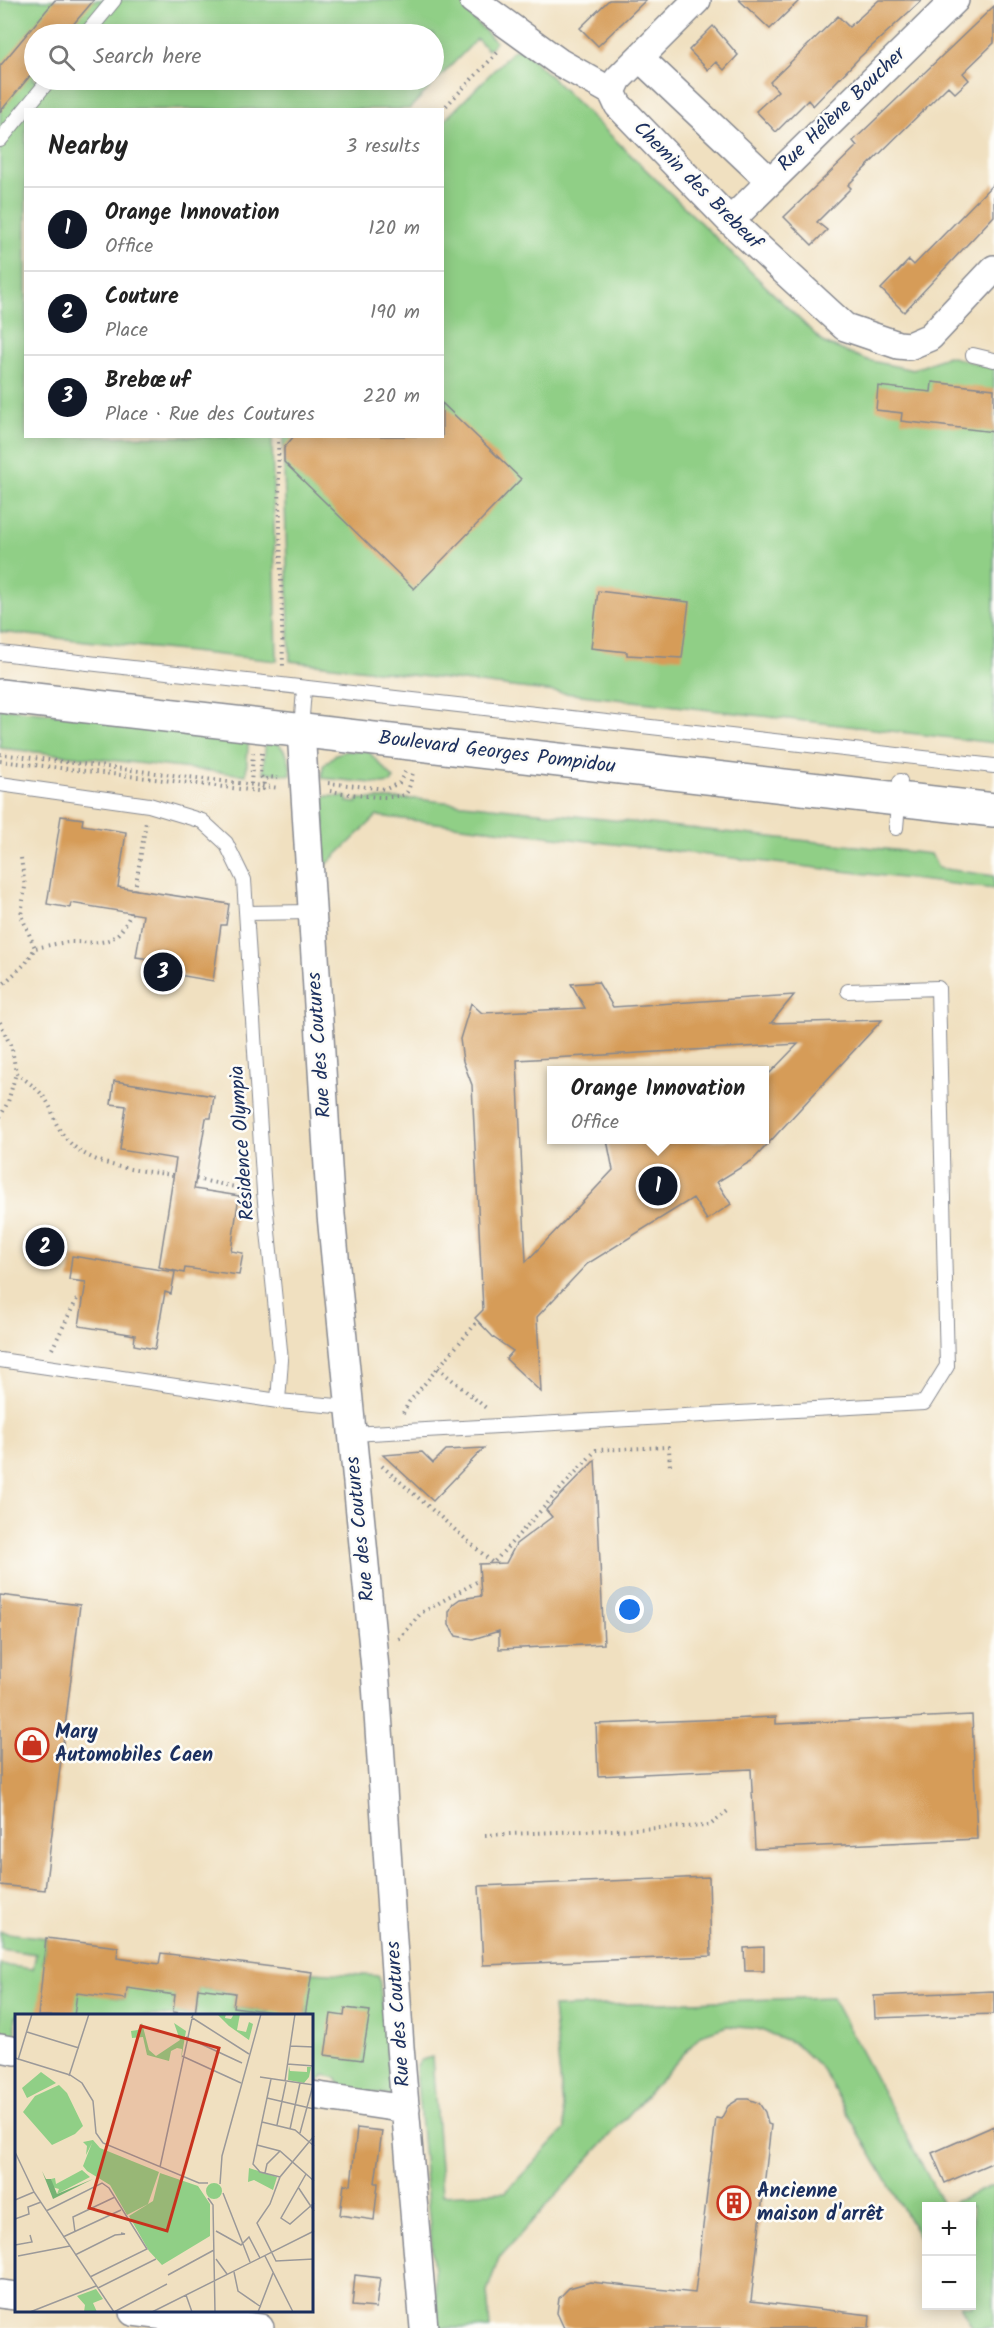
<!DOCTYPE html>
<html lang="en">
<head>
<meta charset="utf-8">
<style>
	body { margin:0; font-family:Kalam,sans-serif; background:#f6f6f6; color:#222 }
	.controls { position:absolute; right:18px; bottom:18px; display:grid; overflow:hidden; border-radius:0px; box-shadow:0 3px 15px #0003 }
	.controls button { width:54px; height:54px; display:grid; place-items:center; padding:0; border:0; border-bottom:2px solid #e0e0e0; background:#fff; color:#222; font:30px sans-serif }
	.you { position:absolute; left:630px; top:1610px; width:21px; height:21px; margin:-15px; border:4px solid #fff; border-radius:50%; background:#1a73e8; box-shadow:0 0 0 9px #1a73e833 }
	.badge { display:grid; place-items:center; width:39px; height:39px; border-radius:50%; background:#111827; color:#fff; font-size:20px; font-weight:700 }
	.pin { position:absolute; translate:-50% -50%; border:3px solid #fff; box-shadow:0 2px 6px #0006 }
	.popup { position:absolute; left:547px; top:1066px; width:222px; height:78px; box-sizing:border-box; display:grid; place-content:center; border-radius:0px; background:#fff; filter:drop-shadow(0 2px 4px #0005); font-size:20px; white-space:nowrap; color:#767676 }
	.popup b { font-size:22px; color:#222 }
	.popup::after { content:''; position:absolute; left:50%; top:100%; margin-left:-12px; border:12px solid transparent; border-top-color:#fff }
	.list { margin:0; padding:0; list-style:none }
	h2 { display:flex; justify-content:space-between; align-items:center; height:78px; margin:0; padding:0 24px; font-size:26px }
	h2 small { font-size:20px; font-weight:400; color:#767676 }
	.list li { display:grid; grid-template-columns:39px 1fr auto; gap:18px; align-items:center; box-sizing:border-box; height:84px; padding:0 24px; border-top:2px solid #e0e0e0 }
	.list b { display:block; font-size:22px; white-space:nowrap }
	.list p { margin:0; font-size:20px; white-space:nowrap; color:#767676 }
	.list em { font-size:20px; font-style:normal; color:#767676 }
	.icon { flex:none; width:33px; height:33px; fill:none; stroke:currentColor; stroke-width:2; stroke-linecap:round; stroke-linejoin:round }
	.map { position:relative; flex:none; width:994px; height:2328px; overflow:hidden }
	.search { position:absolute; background:#fff; box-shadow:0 3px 15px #0003; left:24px; top:24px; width:420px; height:66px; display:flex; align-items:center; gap:15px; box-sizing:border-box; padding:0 21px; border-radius:33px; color:#767676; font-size:22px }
	.panel { position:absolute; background:#fff; box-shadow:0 3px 15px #0003; left:24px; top:108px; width:420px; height:330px; border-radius:0px }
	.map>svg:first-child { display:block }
</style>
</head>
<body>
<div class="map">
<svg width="994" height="2328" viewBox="0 0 994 2328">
	<rect width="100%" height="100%" fill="#fdfcf7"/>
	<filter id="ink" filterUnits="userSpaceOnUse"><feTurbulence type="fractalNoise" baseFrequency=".0167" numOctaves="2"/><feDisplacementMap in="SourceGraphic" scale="12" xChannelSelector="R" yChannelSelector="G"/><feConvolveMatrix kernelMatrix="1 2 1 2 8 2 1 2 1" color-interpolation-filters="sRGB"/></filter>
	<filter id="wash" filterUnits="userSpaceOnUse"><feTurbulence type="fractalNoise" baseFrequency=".008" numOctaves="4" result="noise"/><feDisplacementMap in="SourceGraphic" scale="24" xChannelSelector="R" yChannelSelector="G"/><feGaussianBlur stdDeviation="1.35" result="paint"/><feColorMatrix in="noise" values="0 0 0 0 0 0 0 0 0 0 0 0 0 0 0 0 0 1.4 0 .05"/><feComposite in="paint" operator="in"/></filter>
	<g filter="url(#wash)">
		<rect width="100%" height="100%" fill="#f0e0c0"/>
		<path fill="#90cf86" stroke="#567f72" stroke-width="1.5" fill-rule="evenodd" d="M0 0H464L472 18 496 42 488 50 477 39 409 109 26 110V436L272 437 277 661 0 632ZM34 34H434V80H34Z
			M522 49 824 343 867 360 913 370 948 356 994 368V743L290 661 283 437 442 436 443 122 513 51Z
			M0 708 249 733 246 775 0 748Z
			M266 736C283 743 291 758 291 775L263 772Z
			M346 751H368L394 779 391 783 382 784 322 778 323 766 336 754Z
			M329 796 347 797V802L357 803 358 799H416L931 854 938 868 994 876V889L377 816 325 866 323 797Z
			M0 1932 46 1938 43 1964 63 1967 57 2016H16V2038L0 2036V1965L33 1969 36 1954 0 1949Z
			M312 1972 379 1976 391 2095 342 2088 336 2078 324 2075 316 2084H312V2016H306V2007L295 2005 293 2016H74L75 1974 111 1997 125 1999 129 1979 176 1986 173 2011 195 2015 198 1988 235 1993 233 2007 269 2012 272 1994Z
			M832 1997 944 2206H926V2249L822 2069 796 2044 758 2029 727 2026 701 2035 499 2258 487 2291 490 2328H439L416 2070C417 2060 423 2059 432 2057L442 2195 506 2192 565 2129 553 2007Z
			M994 2185V2328H973L960 2306H972V2206H945Z"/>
		<g id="blocks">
			<path fill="#d69c58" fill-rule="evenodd" d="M55 0H94L65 34H34V71L0 112V66Z
				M609 0H646L598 46 580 28Z
				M739 0H800L770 29Z
				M879 0H922L860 57 813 106 808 100 776 132 756 111 778 91 770 82 838 16 849 27Z
				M994 6V43L963 73 969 80 955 93 948 86 848 185 851 188 817 222 827 230 812 245 784 217 857 146 853 141Z
				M713 26 738 55 724 70 716 62 708 70 689 50Z
				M994 183V216L904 312 881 289 909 260 914 265Z
				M932 382 994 389V432L901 421 902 413 876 410 878 386 931 392Z
				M442 403 521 479 414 589 284 462V448L294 436H442Z
				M598 591 689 602 682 658 627 655V652L591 648Z
				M61 816 83 819 82 825 126 832 118 887 229 904 226 925H221L213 981 155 971 157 960 136 957 143 915 71 903 70 908 47 904Z
				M598 982 613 1007 794 995 771 1023 882 1020 753 1160 717 1182 731 1204 707 1220 693 1198 587 1264 537 1317 541 1392 506 1359 513 1351 494 1338 475 1318 483 1310 472 1085 463 1061 460 1039 471 1003 482 1013 585 1008 571 984ZM798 1044 765 1078V1140H607L613 1170 526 1262 517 1060Z
				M114 1081 214 1096 211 1118H206L194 1189 239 1196 231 1251 243 1253 239 1275 185 1268 184 1273 159 1267 176 1159 120 1150 126 1106 111 1104Z
				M72 1256 175 1272 171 1294 165 1292 155 1349 134 1345 135 1335 79 1326 86 1282 69 1280Z
				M484 1448 433 1501 383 1455 422 1452 433 1463 446 1450Z
				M595 1460 604 1644 499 1649V1631L473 1639 456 1636 449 1625V1612L453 1604 460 1599 481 1596 479 1564 506 1563 516 1544 552 1517 546 1510Z
				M0 1595 80 1605 45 1890 0 1885Z
				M972 1715 977 1839 755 1849 751 1769 598 1776 596 1724 776 1717V1724Z
				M709 1877 711 1956 483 1965 479 1886Z
				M46 1938 118 1947 117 1958 159 1964 161 1953 312 1972 305 2016 233 2007 235 1993 198 1988 195 2015 173 2012 175 1995 127 1988 126 1999 77 1993 74 2016H38Z
				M764 1947V1971H745L744 1948Z
				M994 1991V2014L875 2018 874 1996Z
				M345 2008 370 2011 362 2060 325 2055 331 2014 344 2016Z
				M739 2099H748L759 2103 765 2112 768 2124 771 2125 751 2301 870 2315 869 2328H564L557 2313 559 2298 569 2288 590 2282 695 2293 716 2118 721 2119 728 2106Z
				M994 2126V2162L945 2183 932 2153Z
				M357 2128 382 2131 375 2183H378L374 2220 340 2215 344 2184 351 2185Z
				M355 2275 380 2278 376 2308 352 2306Z"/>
		</g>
	</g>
	<g filter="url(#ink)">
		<use href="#blocks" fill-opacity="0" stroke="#86888f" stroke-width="1.5"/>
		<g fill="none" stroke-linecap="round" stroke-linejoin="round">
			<g stroke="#86888f" stroke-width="16">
				<path id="service" d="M86 34 114 0
					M0 140 49 80
					M973 355 994 360
					M0 653 994 766
					M301 730 304 689
					M0 784 149 805 202 821 226 843 244 880 264 1192 281 1360 278 1401 0 1360
					M896 828 900 781
					M247 913 311 912
					M278 1401 349 1407
					M352 1434 924 1403 947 1366 938 988 848 991"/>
			</g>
			<g stroke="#86888f" stroke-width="30">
				<path id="minor" d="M473 0 559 62 612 92 618 105 730 221 845 327 898 345 909 346 930 337 994 269
					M640 58 770 181
					M612 92 618 79 697 0
					M730 221 955 0
					M301 730 331 1215 375 1668 400 2047 424 2328
					M0 2048 16 2051
					M312 2095 406 2109
					M0 2294 16 2296
					M133 2312 260 2328"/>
			</g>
			<g stroke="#86888f" stroke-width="36">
				<path id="tertiary" d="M0 696 994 810"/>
			</g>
			<path stroke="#86888f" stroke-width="4" stroke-dasharray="1.5 4.5" stroke-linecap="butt" d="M442 110 500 50
				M278 436 283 668
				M262 753 260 775 264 781
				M0 754 279 788
				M0 761 258 791 263 789 264 781 269 777 278 778
				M328 783 386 789 399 783 405 772
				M251 784 253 752
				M330 791C344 793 399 803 407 792 410 787 411 779 413 773
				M21 858 25 887 21 915 35 948
				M135 890 146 822
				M0 987 26 963 35 948C46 946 58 943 69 942 101 942 116 948 131 913
				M0 1022 12 1049 16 1073C28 1082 42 1091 49 1105 53 1112 54 1120 58 1127 81 1168 132 1169 173 1175
				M0 1117 8 1102 16 1073
				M196 1179 245 1189
				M52 1349 77 1299 83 1300
				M438 1368 486 1408
				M403 1413 409 1402 478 1321
				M382 1466 493 1563 596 1450 669 1447 670 1468
				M399 1639 421 1613 480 1580
				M485 1835 709 1826 729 1810"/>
			<use href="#service" stroke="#fff" stroke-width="14"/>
			<use href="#minor" stroke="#fff" stroke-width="27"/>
			<use href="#tertiary" stroke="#fff" stroke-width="33"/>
		</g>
	</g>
	<defs>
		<g id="shop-ring" transform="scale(1.725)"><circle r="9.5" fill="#fdfcf7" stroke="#c8321e" stroke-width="1.5"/><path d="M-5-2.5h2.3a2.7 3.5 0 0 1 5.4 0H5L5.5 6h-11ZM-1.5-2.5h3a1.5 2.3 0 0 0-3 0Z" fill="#c8321e"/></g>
		<g id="building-ring" transform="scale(1.725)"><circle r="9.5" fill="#fdfcf7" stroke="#c8321e" stroke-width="1.5"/><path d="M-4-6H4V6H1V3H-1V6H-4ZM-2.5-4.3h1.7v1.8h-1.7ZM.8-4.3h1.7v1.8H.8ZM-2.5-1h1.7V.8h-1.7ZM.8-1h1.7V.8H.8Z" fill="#c8321e"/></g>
	</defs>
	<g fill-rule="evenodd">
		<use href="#shop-ring" x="32" y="1745"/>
		<use href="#building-ring" x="734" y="2203"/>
	</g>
	<g text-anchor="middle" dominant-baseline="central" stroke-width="5" stroke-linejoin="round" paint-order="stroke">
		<g font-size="20" fill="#1b2f5e" stroke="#fdfcf7">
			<text transform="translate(842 110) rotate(-44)">Rue Hélène Boucher</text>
			<text transform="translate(697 186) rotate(45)">Chemin des Brebeuf</text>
			<text transform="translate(497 753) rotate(7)">Boulevard Georges Pompidou</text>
			<text transform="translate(320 1045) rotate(-94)">Rue des Coutures</text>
			<text transform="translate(243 1143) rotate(-94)">Résidence Olympia</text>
			<text transform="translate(361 1529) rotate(-96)">Rue des Coutures</text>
			<text transform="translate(399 2014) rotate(-94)">Rue des Coutures</text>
		</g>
		<g font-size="20" font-weight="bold" fill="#1b2f5e" stroke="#fdfcf7" text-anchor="start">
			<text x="55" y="1733">Mary<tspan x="55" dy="23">Automobiles Caen</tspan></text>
			<text x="757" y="2192">Ancienne<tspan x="757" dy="23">maison d'arrêt</tspan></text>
		</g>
	</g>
	<g transform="translate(15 2014)">
		<rect width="298" height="298" fill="#f0e0c0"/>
		<path d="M211 0 210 4 216 5 219 0H225L222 16 231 18 234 8 238 10 234 26 214 12 203 1ZM127 9 134 36 141 42 165 26 159 9 171 17 166 46 167 35 162 34 156 37 154 47 132 41 128 23 117 24 116 17 123 16ZM274 52 275 57 292 58V53H296L294 63 289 69 273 66ZM26 58 41 69 12 84 7 74ZM44 71 52 79 68 112 60 120 37 131 8 98 20 82ZM78 126 85 134 144 158 133 190 112 201 95 171 72 157 68 152 77 129 71 141 72 132 68 128ZM234 154 262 163 258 176 239 166 233 168ZM67 156 75 163 42 180 44 175 37 173 36 165 40 164 41 170ZM145 159 183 172 195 190V222L147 251 134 237 114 202 138 187ZM191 177a8 8 0 1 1 16 0a8 8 0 1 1-16 0ZM81 275 88 285 78 289 82 298H69L70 291 62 282Z" fill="#90cf86"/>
		<path d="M27 157 31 165H36L42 180 78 165 38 185Z" fill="#74b273"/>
		<path fill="none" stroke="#9b9999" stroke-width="1.5" d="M74 0H108M176 3 234 40M12 18 64 34M171 23 227 49M275 32 299 33M167 42 226 69M0 44 55 61 67 69 78 87 81 119 88 129 184 169H193M3 46 17 0M272 50 299 52M54 62 74 0M245 63 299 71M256 65 238 150 245 158 265 163M270 67 280 0M252 84 299 95M247 108 280 116 299 132M262 111 271 68M275 115 285 69M285 119 298 71M299 122 265 163 255 190 242 209 261 247 299 245M242 131 265 137 299 167M0 138 19 178 99 298 152 270M145 153 178 0M250 159 252 150 265 137M291 160 266 204 275 210 299 189M205 170 207 142 246 0M283 173 299 197M208 179 235 248M193 184 198 191 200 298M0 186 19 178M31 197 87 169 94 174 132 235 75 263M0 205 14 200 13 193 26 188M201 217 226 231 234 223 245 244M60 218 58 203 100 183M48 223 106 196M0 231 17 228 15 221M60 241 100 221 110 220 106 219M3 242 55 232M250 242 278 298M201 245 212 260M219 258 223 277 246 293M153 261 199 236M83 274 141 245M171 281 177 298M15 298 81 272M137 298 299 217M243 298 258 259"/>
		<path fill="#c8321e" fill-opacity="0.15" stroke="#c8321e" stroke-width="3" d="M126 12 204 34 152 217 74 194Z"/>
		<rect width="298" height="298" fill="none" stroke="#1b2f5e" stroke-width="3"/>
	</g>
</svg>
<div class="controls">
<button>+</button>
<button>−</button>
</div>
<div class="you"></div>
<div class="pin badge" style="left:658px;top:1186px">1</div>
<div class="popup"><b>Orange Innovation</b>Office</div>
<div class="pin badge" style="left:45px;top:1247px">2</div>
<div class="pin badge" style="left:163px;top:972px">3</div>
<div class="search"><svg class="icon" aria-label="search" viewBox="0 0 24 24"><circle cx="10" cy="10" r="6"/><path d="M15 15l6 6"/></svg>Search here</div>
<section class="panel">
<h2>Nearby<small>3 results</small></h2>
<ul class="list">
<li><span class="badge">1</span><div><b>Orange Innovation</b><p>Office</p></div><em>120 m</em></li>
<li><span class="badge">2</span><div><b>Couture</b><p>Place</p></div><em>190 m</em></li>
<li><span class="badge">3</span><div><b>Brebœuf</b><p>Place · Rue des Coutures</p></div><em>220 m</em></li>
</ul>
</section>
</div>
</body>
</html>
